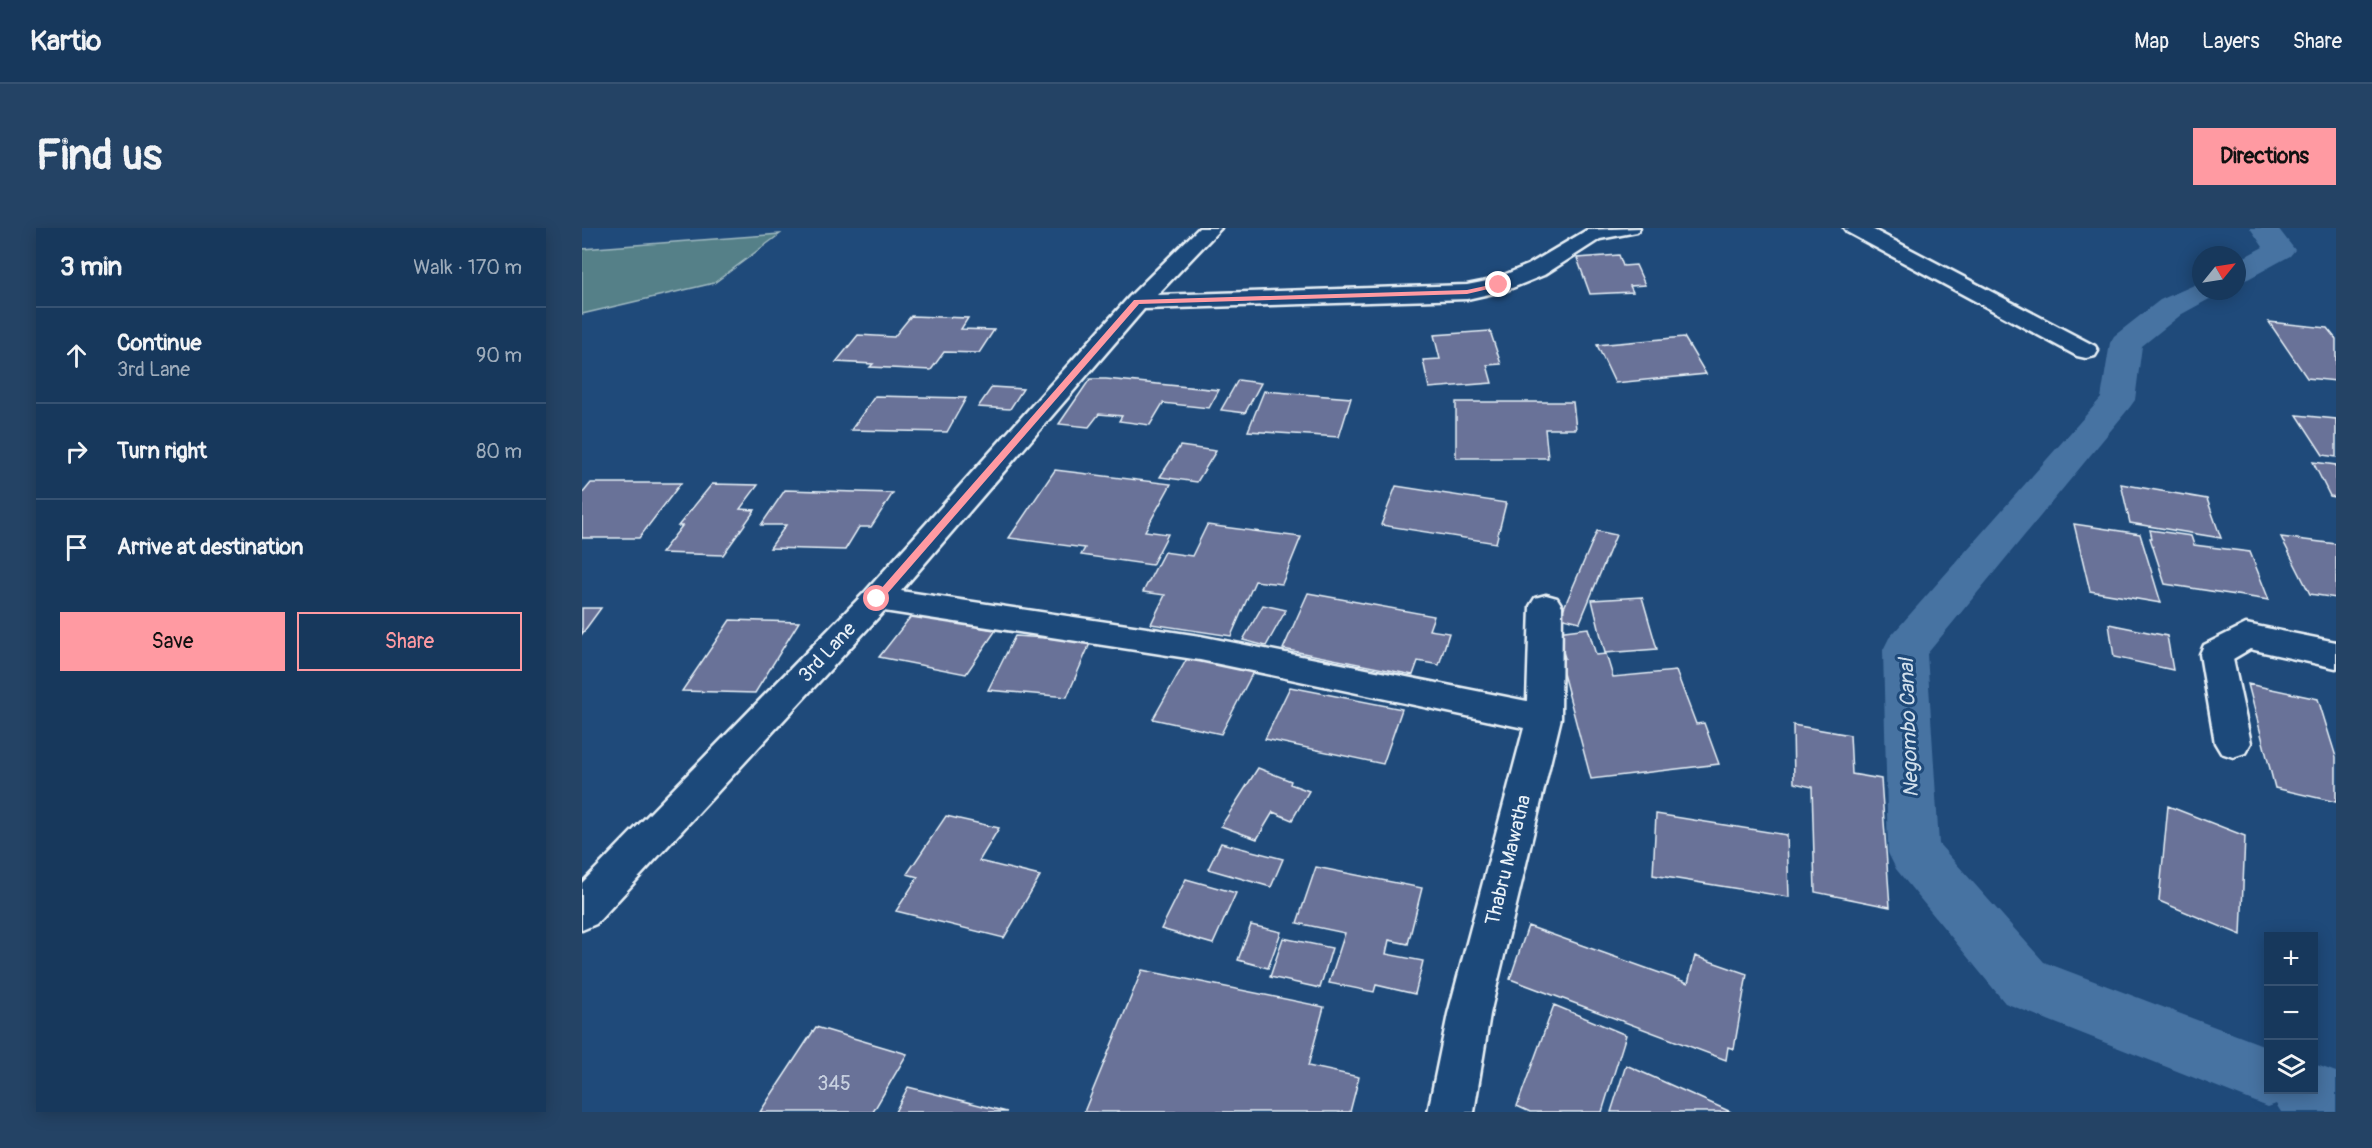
<!DOCTYPE html>
<html lang="en">
<head>
<meta charset="utf-8">
<style>
	body { margin:0; font-family:Pangolin,sans-serif; background:#244365; color:#f1f3f6 }
	.controls { position:absolute; right:18px; bottom:18px; display:grid; overflow:hidden; border-radius:0px; box-shadow:0 3px 15px #0003 }
	.controls button { width:54px; height:54px; display:grid; place-items:center; padding:0; border:0; border-bottom:2px solid #365272; background:#17385c; color:#f1f3f6; font:30px sans-serif }
	.compass { position:absolute; left:1610px; top:18px; width:54px; height:54px; border-radius:50%; background:#17385c; box-shadow:0 3px 15px #0003; rotate:60deg }
	.stop { position:absolute; width:18px; height:18px; margin:-14px; border:4px solid #ff9aa2; border-radius:50%; background:#fff }
	.stop.end { background:#ff9aa2; border-color:#fff; box-shadow:0 2px 6px #0008 }
	.list { margin:0; padding:0; list-style:none }
	h2 { display:flex; justify-content:space-between; align-items:center; height:78px; margin:0; padding:0 24px; font-size:26px }
	h2 small { font-size:20px; font-weight:400; color:#9eacbb }
	.list li { display:grid; grid-template-columns:39px 1fr auto; gap:18px; align-items:center; box-sizing:border-box; height:96px; padding:0 24px; border-top:2px solid #365272 }
	.list b { display:block; font-size:22px; white-space:nowrap }
	.list p { margin:0; font-size:20px; white-space:nowrap; color:#9eacbb }
	.list em { font-size:20px; font-style:normal; color:#9eacbb }
	.actions { display:flex; gap:12px; padding:18px 24px }
	.actions a { flex:1; padding:14px 0; border:2px solid #ff9aa2; border-radius:0px; text-align:center; font-size:21px; color:#ff9aa2 }
	.actions .main { background:#ff9aa2; color:#111 }
	.icon { flex:none; width:33px; height:33px; fill:none; stroke:currentColor; stroke-width:2; stroke-linecap:round; stroke-linejoin:round }
	.map { position:relative; flex:none; width:1754px; height:884px; overflow:hidden; border-radius:0px }
	header { display:flex; align-items:center; gap:36px; box-sizing:border-box; height:84px; padding:0 30px; background:#17385c; border-bottom:2px solid #365272 }
	header strong { font-size:28px }
	nav { display:flex; gap:33px; margin-inline-start:auto; font-size:21px }
	.intro { display:flex; align-items:center; justify-content:space-between; box-sizing:border-box; height:144px; padding:0 36px }
	h1 { margin:0; font-size:42px }
	.button { padding:15px 27px; border-radius:0px; background:#ff9aa2; color:#111; font-size:21px; font-weight:700 }
	main { display:flex; gap:36px; padding:0 36px }
	aside { flex:1; background:#17385c; border-radius:0px; box-shadow:0 3px 15px #0003 }
	.map>svg:first-child { display:block }
</style>
</head>
<body>
<header>
<strong>Kartio</strong>
<nav><a>Map</a><a>Layers</a><a>Share</a></nav>
</header>
<div class="intro"><h1>Find us</h1><a class="button">Directions</a></div>
<main>
<aside>
<h2>3 min<small>Walk · 170 m</small></h2>
<ul class="list">
<li><svg class="icon" aria-label="ahead" viewBox="0 0 24 24"><path d="M12 20V5M6 11l6-6 6 6"/></svg><div><b>Continue</b><p>3rd Lane</p></div><em>90 m</em></li>
<li><svg class="icon" aria-label="right" viewBox="0 0 24 24"><path d="M7 20v-9h11M14 6l5 5-5 5"/></svg><div><b>Turn right</b></div><em>80 m</em></li>
<li><svg class="icon" aria-label="arrive" viewBox="0 0 24 24"><path d="M6 21V4h12l-3 4 3 4H6"/></svg><div><b>Arrive at destination</b></div></li>
</ul>
<div class="actions"><a class="main">Save</a><a>Share</a></div>
</aside>
<div class="map">
<svg width="1754" height="884" viewBox="0 0 1754 884">
	<rect width="100%" height="100%" fill="#1f4a7a"/>
	<filter id="ink" filterUnits="userSpaceOnUse"><feTurbulence type="fractalNoise" baseFrequency=".0167" numOctaves="2"/><feDisplacementMap in="SourceGraphic" scale="12" xChannelSelector="R" yChannelSelector="G"/><feConvolveMatrix kernelMatrix="1 2 1 2 8 2 1 2 1" color-interpolation-filters="sRGB"/></filter>
	<g filter="url(#ink)">
		<path fill="#548088" stroke="#9eb8c0" stroke-width="1.5" d="M198 6 132 55 0 86V21Z"/>
		<g fill="none" stroke-linecap="round" stroke-linejoin="round">
			<path fill="#4773a2" fill-rule="evenodd" d="M1668 0H1696L1713 22 1708 28 1666 51 1655 54V33L1681 19Z
				M1619 54V63H1635L1631 69 1600 86 1560 118 1553 172 1548 179 1345 426 1357 616 1462 734 1686 819V862H1732V836L1754 844V884H1699L1694 876 1686 879 1423 775 1314 641 1306 625 1301 422 1307 410 1519 170 1528 115 1532 108 1578 72Z"/>
		</g>
		<path fill="#697298" stroke="#e8f1f8" stroke-width="1.5" d="M1037 27 1041 38 1054 37 1063 57 1048 58 1051 64 1008 66 995 30Z
			M329 88 386 90 379 101 412 102 397 125 362 124 349 142 288 139 291 136 254 134 276 107 312 109Z
			M1687 94 1745 100 1754 111V153L1725 150Z
			M908 103 919 136 905 137 910 155 847 160 841 132 858 131 852 107Z
			M1102 109 1124 146 1033 155 1015 117Z
			M508 151H524L637 162 627 180 581 175 568 197 537 193 540 188 517 186 507 199 477 196Z
			M656 152 679 155 663 185 639 182Z
			M410 159 441 161 428 181 396 179Z
			M682 163 769 170 757 209 666 203Z
			M293 168 384 170 365 204 269 202Z
			M874 174H991L994 201H963L966 230H874Z
			M1715 187 1754 191V229L1741 227Z
			M598 218 634 223 615 254 578 249Z
			M1731 234 1754 237V269L1748 268Z
			M473 242 589 256 563 303 586 306 570 337 499 327 503 320 427 310Z
			M9 255H99L57 310H0V266Z
			M130 256 176 257 158 281 173 282 141 327 79 325 100 298H96Z
			M1539 256 1625 271 1639 310 1548 295Z
			M814 258 924 275 914 315 799 297Z
			M203 262 311 265 289 299H277L263 322 188 320 204 297H179Z
			M1492 296 1558 306 1579 375 1508 363Z
			M625 297 719 309 700 356 673 353 649 408 569 396 583 367 561 364 582 324 610 328Z
			M1568 302 1609 308 1612 317 1668 324 1687 372 1583 356 1568 310H1570Z
			M1015 303 1034 307 998 394 978 389Z
			M1699 309 1754 316V370L1728 366Z
			M726 365 852 388 847 402 867 405 857 437 836 433 831 447 701 421Z
			M1060 369 1075 421 1023 425 1010 372Z
			M681 377 704 382 684 418 661 412Z
			M0 380H19L0 406Z
			M330 387 414 402 384 446 297 429Z
			M148 392 217 394 173 465 100 463Z
			M1527 396 1585 408 1591 442 1532 429Z
			M1006 400 1014 427 1024 426 1031 449 1094 443 1114 496 1122 495 1137 536 1009 551 977 430H983L975 404Z
			M433 408 509 413 485 469 406 462Z
			M607 427 672 442 639 506 571 491Z
			M1666 456 1736 471 1754 529V574L1693 560Z
			M708 459 820 481 801 536 683 511Z
			M1211 497 1268 507 1270 546 1299 551 1308 679 1233 664 1230 559 1212 555Z
			M676 540 709 553 708 556 727 563 710 592 691 584 675 611 639 598Z
			M1586 578 1663 608 1659 707 1577 673Z
			M1074 586 1205 607 1207 669 1071 647Z
			M364 588 417 600 397 633 458 648 422 710 314 683 336 649 325 646Z
			M639 615 701 631 689 659 626 641Z
			M734 639 840 660 826 716 807 712 804 726 841 733 833 766 794 757 792 764 747 755 763 705 715 695Z
			M604 651 654 665 631 716 579 701Z
			M669 697 699 704 686 740 656 732Z
			M946 698 1106 755 1113 728 1165 746 1152 821 1146 819 1144 832 928 751Z
			M701 710 750 720 738 760 688 749Z
			M560 742 742 779 726 838 777 849 768 884H502Z
			M972 777 1044 807 1020 884H948L935 878Z
			M234 799 325 826 291 884H178Z
			M1044 837 1149 884H1029Z
			M326 859 425 884H313Z"/>
		<g fill="none" stroke-linecap="round" stroke-linejoin="round">
			<g stroke="#e8f1f8" stroke-width="5">
				<path id="minor" d="M617 0H639L575 67 885 57 910 52 946 37 1005 2 1058 0 1055 4 1018 11 962 47 925 62 885 71 562 81 319 363 618 408 945 473 948 378 953 370 964 367 975 370 980 378 979 490 908 786 892 884H846L866 786 942 500 618 432 302 383 14 696 0 702V655L284 363 547 69Z
					M1262 0H1288L1513 118 1516 123 1513 128 1504 130 1495 128 1265 4Z
					M1664 396 1754 414V440L1668 421 1651 431 1669 515 1663 525 1651 529 1639 525 1633 515 1618 426 1622 417Z"/>
			</g>
			<use href="#minor" fill="#1f4a7a" fill-rule="evenodd"/>
		</g>
	</g>
	<path fill="#ff9aa2" d="M917 55 919 58 885 66 557 76 298 374 290 371 552 72 885 62Z"/>
	<g text-anchor="middle" dominant-baseline="central" stroke-width="6" stroke-linejoin="round" paint-order="stroke">
		<g font-size="20" fill="#e8f1f8" stroke="#1f4a7a">
			<text transform="translate(245 424) rotate(-47)">3rd Lane</text>
			<text transform="translate(926 632) rotate(-76)">Thabru Mawatha</text>
		</g>
		<g font-size="20" fill="#c8d1e0">
			<text x="252" y="855">345</text>
		</g>
		<g font-size="21" font-style="italic" fill="#d0deeb" stroke="#1f4a7a">
			<text transform="translate(1327 500) rotate(-92)">Negombo Canal</text>
		</g>
	</g>
</svg>
<div class="controls">
<button>+</button>
<button>−</button>
<button><svg class="icon" aria-label="layers" viewBox="0 0 24 24"><path d="M12 4l9 5-9 5-9-5zM3 14l9 5 9-5"/></svg></button>
</div>
<svg class="compass" viewBox="-18 -18 36 36"><path d="M0-13l5 13h-10z" fill="#e53935"/><path d="M0 13l5-13h-10z" fill="#9eacbb"/></svg>
<div class="stop" style="left:295px;top:371px"></div>
<div class="stop end" style="left:917px;top:57px"></div>
</div>
</main>
</body>
</html>
